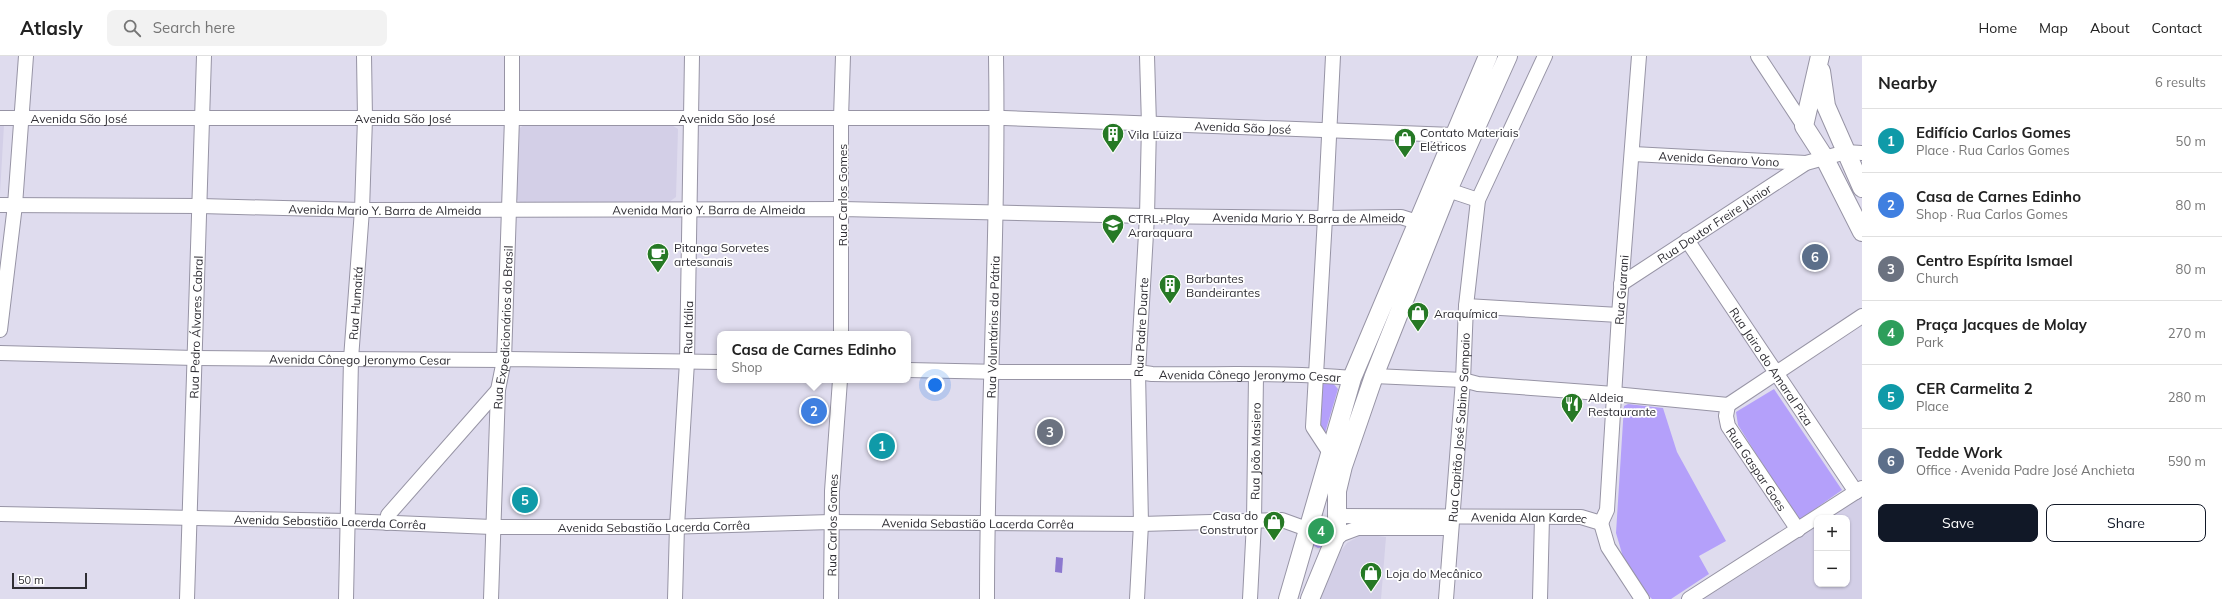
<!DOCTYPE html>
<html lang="en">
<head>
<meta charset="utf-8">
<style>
	body { margin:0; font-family:Mulish,sans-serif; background:#f2f2f2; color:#222 }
	.controls { position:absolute; right:12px; bottom:12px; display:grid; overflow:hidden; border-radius:8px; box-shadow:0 1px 3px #0004 }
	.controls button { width:36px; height:36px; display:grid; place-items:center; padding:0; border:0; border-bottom:1px solid #e0e0e0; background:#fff; color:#222; font:20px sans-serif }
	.scale { position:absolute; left:12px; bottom:10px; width:75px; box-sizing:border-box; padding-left:4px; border:2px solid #2f2e34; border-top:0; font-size:11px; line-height:14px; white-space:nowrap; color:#2f2e34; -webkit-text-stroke:3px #fff; paint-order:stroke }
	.you { position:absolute; left:935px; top:329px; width:14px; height:14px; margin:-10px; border:3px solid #fff; border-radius:50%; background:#1a73e8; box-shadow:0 0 0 6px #1a73e833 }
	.badge { display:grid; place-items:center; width:26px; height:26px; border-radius:50%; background:#111827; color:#fff; font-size:13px; font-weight:700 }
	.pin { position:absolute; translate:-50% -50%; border:2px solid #fff; box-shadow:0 1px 4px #0006 }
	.popup { position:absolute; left:717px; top:275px; width:194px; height:52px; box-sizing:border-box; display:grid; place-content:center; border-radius:8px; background:#fff; filter:drop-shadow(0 1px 3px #0005); font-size:13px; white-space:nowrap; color:#767676 }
	.popup b { font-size:15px; color:#222 }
	.popup::after { content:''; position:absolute; left:50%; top:100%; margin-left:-8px; border:8px solid transparent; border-top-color:#fff }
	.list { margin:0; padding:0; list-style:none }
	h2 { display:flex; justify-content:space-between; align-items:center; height:52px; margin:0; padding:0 16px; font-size:17px }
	h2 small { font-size:13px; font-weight:400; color:#767676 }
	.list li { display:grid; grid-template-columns:26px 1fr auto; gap:12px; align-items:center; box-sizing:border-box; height:64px; padding:0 16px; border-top:1px solid #e0e0e0 }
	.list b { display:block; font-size:15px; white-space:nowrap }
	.list p { margin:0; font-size:13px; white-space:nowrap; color:#767676 }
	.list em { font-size:13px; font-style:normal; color:#767676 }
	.actions { display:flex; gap:8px; padding:12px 16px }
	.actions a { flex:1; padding:9px 0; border:1px solid #111827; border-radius:8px; text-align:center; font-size:14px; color:#111827 }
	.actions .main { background:#111827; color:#fff }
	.icon { flex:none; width:22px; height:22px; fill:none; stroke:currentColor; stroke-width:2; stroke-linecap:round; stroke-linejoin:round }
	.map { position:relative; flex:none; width:1862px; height:543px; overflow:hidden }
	header { display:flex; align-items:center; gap:24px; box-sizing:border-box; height:56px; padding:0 20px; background:#fff; border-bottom:1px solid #e0e0e0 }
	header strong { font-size:19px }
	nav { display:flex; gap:22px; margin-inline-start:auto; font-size:14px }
	.search { width:280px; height:36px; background:#f2f2f2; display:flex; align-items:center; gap:10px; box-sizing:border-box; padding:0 14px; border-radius:8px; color:#767676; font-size:15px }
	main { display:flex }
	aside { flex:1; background:#fff }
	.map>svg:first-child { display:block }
</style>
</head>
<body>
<header>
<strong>Atlasly</strong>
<div class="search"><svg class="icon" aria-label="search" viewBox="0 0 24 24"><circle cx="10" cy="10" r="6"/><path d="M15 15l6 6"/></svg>Search here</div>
<nav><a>Home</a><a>Map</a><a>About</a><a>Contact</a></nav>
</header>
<main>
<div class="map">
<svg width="1862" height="543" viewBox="0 0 1862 543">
	<rect width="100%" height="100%" fill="#dfdcee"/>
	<path fill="#d3cfe7" d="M670 68 678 73 676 141 669 146 523 148 516 143 517 74 524 69Z
		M0 69H4L0 137Z
		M1862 441V543H1704L1817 470V528H1847V462H1830Z
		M1363 478 1386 481 1381 543H1319L1340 496 1347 487Z"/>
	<path fill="#b4a0fa" d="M1320 325 1332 326 1338 333 1325 377 1319 371Z
		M1774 333 1842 434 1798 465 1738 369 1736 356Z
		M1628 348 1663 352 1677 396 1726 485 1699 500 1709 518 1671 543H1652L1650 541 1623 501 1616 477 1624 350Z
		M1319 462H1324L1332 470 1323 491 1318 492 1309 487Z"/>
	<path fill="#8c78cf" d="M1056 501 1063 502 1062 517 1055 516Z"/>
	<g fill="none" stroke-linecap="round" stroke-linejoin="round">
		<g stroke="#9794a5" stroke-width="16">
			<g id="minor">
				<path d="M1758 0 1804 70"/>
				<path id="s1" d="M0 62H1004L1453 79"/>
				<path id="s2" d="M1633 98 1806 107"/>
				<path d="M1448 134 1478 144"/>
				<path id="s3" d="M0 149 200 150 362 154 842 153 1147 160 1325 162 1401 161 1417 166"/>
				<path id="s4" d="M1687 184 1856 436"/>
				<path id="s5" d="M1621 228 1806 107 1846 96 1862 97"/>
				<path d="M1466 250 1619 259"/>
				<path d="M0 274 15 149 26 0"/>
				<path d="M841 278V62L843 0"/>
				<path id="s6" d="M0 297 195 302 504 304 508 303 720 306"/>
				<path id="s7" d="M908 314 1002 316H1138L1152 318C1218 319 1286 316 1352 322"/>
				<path d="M1374 320 1463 324 1478 328 1614 338 1728 349"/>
				<path d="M1728 349 1862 260"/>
				<path id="s8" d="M1728 349 1726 360 1728 370 1798 474"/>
				<path d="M1330 397 1313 371 1325 162 1333 0"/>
				<path id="s9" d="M0 458 347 465 492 471H666L831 466 1141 468 1282 464 1307 473"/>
				<path id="s10" d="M1336 460 1581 461 1601 467"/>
				<path d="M387 467 388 459 498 334"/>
				<path id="s11" d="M1601 467 1607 454 1619 259 1639 0"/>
				<path d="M1601 467 1608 491 1642 543"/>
				<path d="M1334 485 1342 478 1358 472H1451"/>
				<path id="s12" d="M187 543 204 0"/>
				<path id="s13" d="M346 543 351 303 362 154 365 62 364 0"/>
				<path id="s14" d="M491 543 498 334 504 304 512 62V0"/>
				<path id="s15" d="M675 543 677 470 687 306 692 0"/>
				<path id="s16" d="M831 543 832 435 840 324"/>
				<path id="s17" d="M987 543C987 362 999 181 996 0"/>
				<path id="s18" d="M1137 543 1141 468 1138 316 1147 160 1149 69 1147 0"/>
				<path id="s19" d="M1250 543 1254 466 1256 320"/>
				<path id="s20" d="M1446 543 1463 324 1466 250 1478 144 1545 0"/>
				<path d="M1540 543 1542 461"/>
				<path d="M1689 543 1862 432"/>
			</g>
		</g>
		<g stroke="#9794a5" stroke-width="20">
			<path id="major" d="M1820 0 1804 70 1824 101 1862 176
				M1821 15 1826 50 1862 132
				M1288 543 1352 322 1488 0
				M1310 543 1334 485 1337 473V435L1343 410 1374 320 1448 134 1508 0"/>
		</g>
		<use href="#minor" stroke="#fff" stroke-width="14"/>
		<use href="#major" stroke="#fff" stroke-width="18"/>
	</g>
	<defs>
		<g id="building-pin" transform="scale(1.15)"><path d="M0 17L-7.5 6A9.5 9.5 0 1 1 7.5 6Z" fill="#267925" stroke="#fff"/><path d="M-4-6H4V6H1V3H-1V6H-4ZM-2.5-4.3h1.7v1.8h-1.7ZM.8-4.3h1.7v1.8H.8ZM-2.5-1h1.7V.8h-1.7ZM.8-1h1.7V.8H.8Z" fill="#fff"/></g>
		<g id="shop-pin" transform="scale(1.15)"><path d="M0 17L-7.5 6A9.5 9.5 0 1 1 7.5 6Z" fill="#267925" stroke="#fff"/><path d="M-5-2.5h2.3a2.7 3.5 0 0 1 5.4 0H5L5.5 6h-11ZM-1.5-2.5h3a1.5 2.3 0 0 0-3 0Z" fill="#fff"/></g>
		<g id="university-pin" transform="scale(1.15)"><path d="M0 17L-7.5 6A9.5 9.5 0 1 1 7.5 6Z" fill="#267925" stroke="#fff"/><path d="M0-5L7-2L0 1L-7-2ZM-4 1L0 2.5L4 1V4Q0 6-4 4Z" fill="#fff"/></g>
		<g id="cafe-pin" transform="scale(1.15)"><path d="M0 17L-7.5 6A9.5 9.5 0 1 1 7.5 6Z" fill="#267925" stroke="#fff"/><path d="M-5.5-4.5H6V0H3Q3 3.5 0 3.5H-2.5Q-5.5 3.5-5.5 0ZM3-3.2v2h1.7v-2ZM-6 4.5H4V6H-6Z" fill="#fff"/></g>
		<g id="restaurant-pin" transform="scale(1.15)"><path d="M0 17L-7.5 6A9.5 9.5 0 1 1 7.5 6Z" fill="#267925" stroke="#fff"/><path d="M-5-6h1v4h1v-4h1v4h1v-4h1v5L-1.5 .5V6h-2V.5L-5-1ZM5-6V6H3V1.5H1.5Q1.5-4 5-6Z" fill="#fff"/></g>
	</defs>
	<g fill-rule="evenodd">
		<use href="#building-pin" x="1113" y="78"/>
		<use href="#shop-pin" x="1405" y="83"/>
		<use href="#university-pin" x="1113" y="169"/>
		<use href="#cafe-pin" x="658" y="198"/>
		<use href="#building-pin" x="1170" y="229"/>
		<use href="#shop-pin" x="1418" y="257"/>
		<use href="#restaurant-pin" x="1572" y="348"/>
		<use href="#shop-pin" x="1274" y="466"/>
		<use href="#shop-pin" x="1371" y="517"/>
	</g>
	<g text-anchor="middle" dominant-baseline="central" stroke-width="3.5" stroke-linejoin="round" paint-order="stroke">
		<g font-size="12" fill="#2f2e34" stroke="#fff">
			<text stroke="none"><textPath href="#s1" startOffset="79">Avenida São José</textPath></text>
			<text stroke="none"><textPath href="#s1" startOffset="403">Avenida São José</textPath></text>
			<text stroke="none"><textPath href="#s1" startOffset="727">Avenida São José</textPath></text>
			<text stroke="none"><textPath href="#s1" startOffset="1243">Avenida São José</textPath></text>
			<text stroke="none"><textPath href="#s2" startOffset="86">Avenida Genaro Vono</textPath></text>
			<text transform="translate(842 139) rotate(-90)">Rua Carlos Gomes</text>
			<text stroke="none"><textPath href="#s3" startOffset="385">Avenida Mario Y. Barra de Almeida</textPath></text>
			<text stroke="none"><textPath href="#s3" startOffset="709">Avenida Mario Y. Barra de Almeida</textPath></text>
			<text stroke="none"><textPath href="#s3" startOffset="1309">Avenida Mario Y. Barra de Almeida</textPath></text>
			<text stroke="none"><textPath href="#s5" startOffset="111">Rua Doutor Freire Júnior</textPath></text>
			<text stroke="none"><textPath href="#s11" startOffset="235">Rua Guarani</textPath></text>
			<text stroke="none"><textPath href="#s13" startOffset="296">Rua Humaitá</textPath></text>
			<text stroke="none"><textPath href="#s17" startOffset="272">Rua Voluntários da Pátria</textPath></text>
			<text stroke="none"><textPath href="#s12" startOffset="272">Rua Pedro Álvares Cabral</textPath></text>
			<text stroke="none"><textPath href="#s14" startOffset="272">Rua Expedicionários do Brasil</textPath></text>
			<text stroke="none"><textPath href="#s15" startOffset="272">Rua Itália</textPath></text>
			<text stroke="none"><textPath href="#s18" startOffset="272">Rua Padre Duarte</textPath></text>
			<text stroke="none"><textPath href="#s6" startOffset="360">Avenida Cônego Jeronymo Cesar</textPath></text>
			<text stroke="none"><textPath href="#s4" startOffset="152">Rua Jairo do Amaral Piza</textPath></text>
			<text stroke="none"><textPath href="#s7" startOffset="342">Avenida Cônego Jeronymo Cesar</textPath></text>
			<text stroke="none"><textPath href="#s20" startOffset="172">Rua Capitão José Sabino Sampaio</textPath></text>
			<text stroke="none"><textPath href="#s19" startOffset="148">Rua João Masiero</textPath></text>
			<text stroke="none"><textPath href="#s8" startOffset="73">Rua Gaspar Goes</textPath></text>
			<text stroke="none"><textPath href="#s10" startOffset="193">Avenida Alan Kardec</textPath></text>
			<text stroke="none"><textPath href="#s9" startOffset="330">Avenida Sebastião Lacerda Corrêa</textPath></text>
			<text stroke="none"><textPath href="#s9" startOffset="978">Avenida Sebastião Lacerda Corrêa</textPath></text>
			<text stroke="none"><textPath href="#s16" startOffset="74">Rua Carlos Gomes</textPath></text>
			<text stroke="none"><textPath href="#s9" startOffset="654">Avenida Sebastião Lacerda Corrêa</textPath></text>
		</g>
		<g font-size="12" fill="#2f2e34" stroke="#fff" text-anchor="start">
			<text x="1420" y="76">Contato Materiais<tspan x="1420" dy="14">Elétricos</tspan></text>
			<text x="1128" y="78">Vila Luiza</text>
			<text x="1128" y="162">CTRL+Play<tspan x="1128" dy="14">Araraquara</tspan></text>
			<text x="674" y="191">Pitanga Sorvetes<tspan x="674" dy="14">artesanais</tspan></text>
			<text x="1186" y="222">Barbantes<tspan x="1186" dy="14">Bandeirantes</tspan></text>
			<text x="1434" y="257">Araquímica</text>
			<text x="1588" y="341">Aldeia<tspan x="1588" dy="14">Restaurante</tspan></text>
			<text x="1258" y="459" text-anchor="end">Casa do<tspan x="1258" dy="14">Construtor</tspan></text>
			<text x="1386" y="517">Loja do Mecânico</text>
		</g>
	</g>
</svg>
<div class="controls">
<button>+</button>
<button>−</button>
</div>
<div class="scale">50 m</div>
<div class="you"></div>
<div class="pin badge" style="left:882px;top:390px;background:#0f9aa8">1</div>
<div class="pin badge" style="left:814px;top:355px;background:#3f7fe0">2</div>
<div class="popup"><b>Casa de Carnes Edinho</b>Shop</div>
<div class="pin badge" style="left:1050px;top:376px;background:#6b7280">3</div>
<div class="pin badge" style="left:1321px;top:475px;background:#2e9e5b">4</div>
<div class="pin badge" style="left:525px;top:444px;background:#0f9aa8">5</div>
<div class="pin badge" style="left:1815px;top:201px;background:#5c6f8a">6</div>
</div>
<aside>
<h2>Nearby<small>6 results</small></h2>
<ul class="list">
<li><span class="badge" style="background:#0f9aa8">1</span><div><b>Edifício Carlos Gomes</b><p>Place · Rua Carlos Gomes</p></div><em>50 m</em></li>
<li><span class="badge" style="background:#3f7fe0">2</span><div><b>Casa de Carnes Edinho</b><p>Shop · Rua Carlos Gomes</p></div><em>80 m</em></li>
<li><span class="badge" style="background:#6b7280">3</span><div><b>Centro Espírita Ismael</b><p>Church</p></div><em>80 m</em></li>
<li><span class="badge" style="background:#2e9e5b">4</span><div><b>Praça Jacques de Molay</b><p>Park</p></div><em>270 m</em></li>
<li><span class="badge" style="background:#0f9aa8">5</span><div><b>CER Carmelita 2</b><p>Place</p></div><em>280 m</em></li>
<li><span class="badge" style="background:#5c6f8a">6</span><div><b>Tedde Work</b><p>Office · Avenida Padre José Anchieta</p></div><em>590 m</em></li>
</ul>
<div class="actions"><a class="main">Save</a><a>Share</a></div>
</aside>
</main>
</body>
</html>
